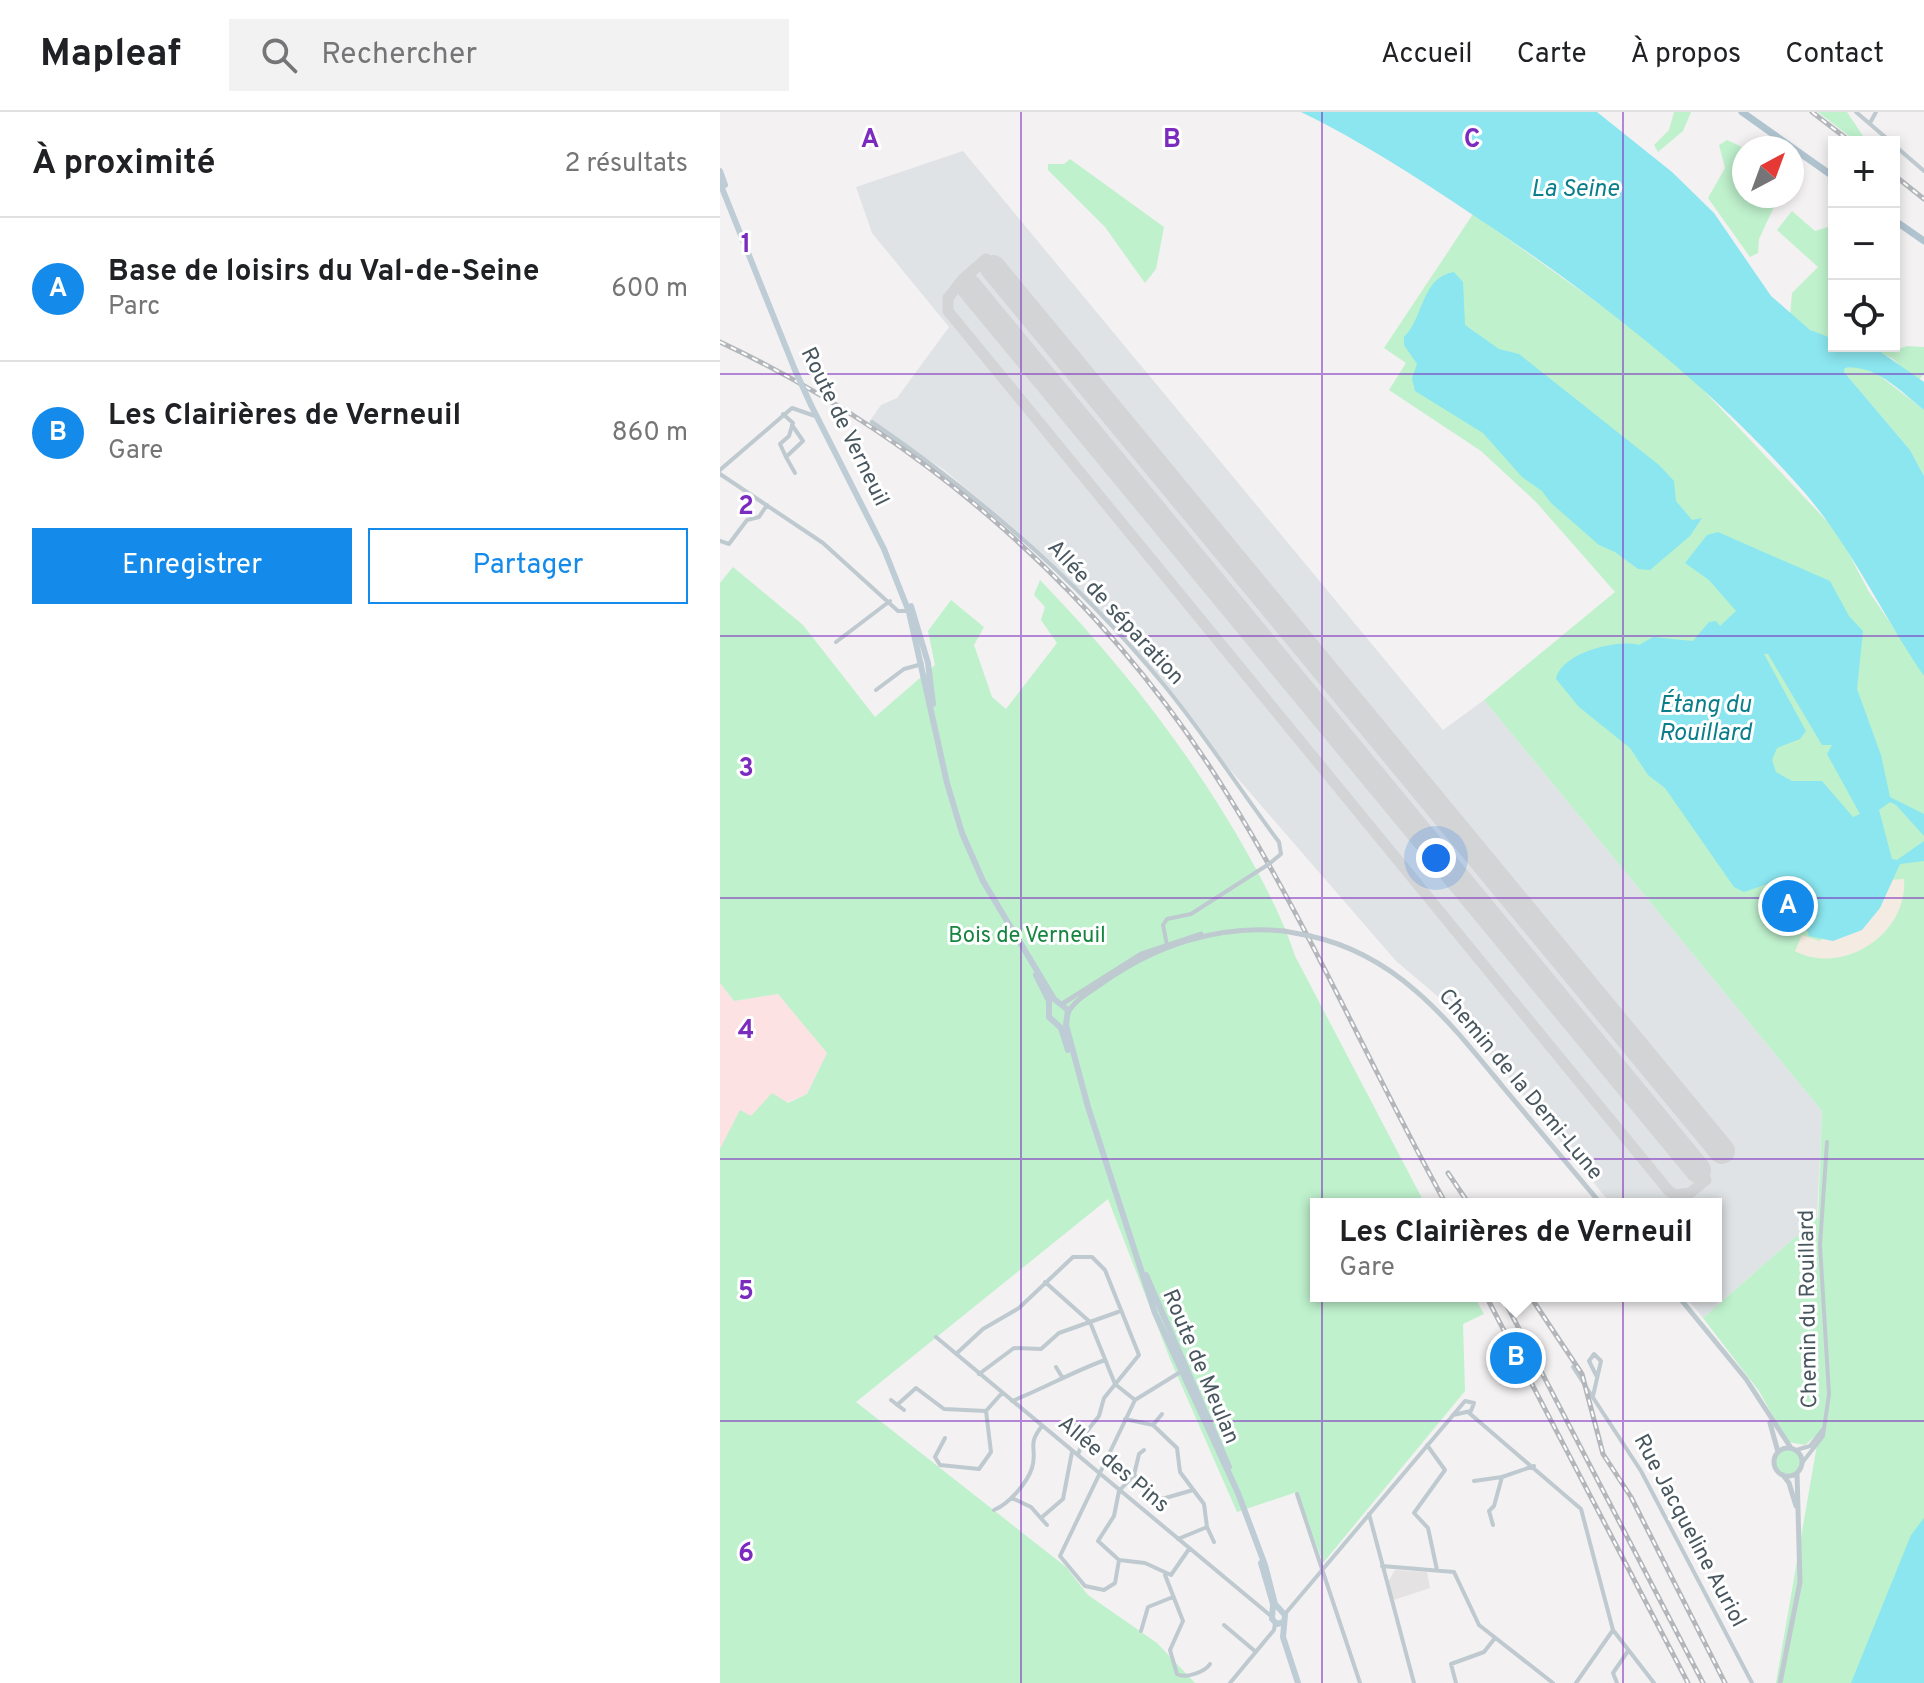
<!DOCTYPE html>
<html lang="fr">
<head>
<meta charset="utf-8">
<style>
	body { margin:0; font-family:Overpass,sans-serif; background:#f2f2f2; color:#202124 }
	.controls { position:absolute; right:24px; top:24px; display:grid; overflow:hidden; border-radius:0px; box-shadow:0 4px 12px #0003 }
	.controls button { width:72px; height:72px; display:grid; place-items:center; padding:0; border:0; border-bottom:2px solid #e0e0e0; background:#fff; color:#202124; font:40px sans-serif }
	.compass { position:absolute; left:1012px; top:24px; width:72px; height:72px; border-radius:50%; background:#fff; box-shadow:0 4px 12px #0003; rotate:41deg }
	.you { position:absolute; left:716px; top:746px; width:28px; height:28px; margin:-20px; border:6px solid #fff; border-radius:50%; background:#1a73e8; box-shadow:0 0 0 12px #1a73e833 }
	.badge { display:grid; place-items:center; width:52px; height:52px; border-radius:50%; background:#148bea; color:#fff; font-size:26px; font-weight:700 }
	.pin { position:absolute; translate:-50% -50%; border:4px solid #fff; box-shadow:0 2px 8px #0006 }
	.popup { position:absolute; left:590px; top:1086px; width:412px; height:104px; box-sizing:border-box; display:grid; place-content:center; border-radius:0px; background:#fff; filter:drop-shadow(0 2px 6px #0005); font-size:26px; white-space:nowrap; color:#757577 }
	.popup b { font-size:30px; color:#202124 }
	.popup::after { content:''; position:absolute; left:50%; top:100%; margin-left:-16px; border:16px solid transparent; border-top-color:#fff }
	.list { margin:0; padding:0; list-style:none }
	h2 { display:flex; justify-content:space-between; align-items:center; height:104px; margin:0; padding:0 32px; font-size:34px }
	h2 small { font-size:26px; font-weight:400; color:#757577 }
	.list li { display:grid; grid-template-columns:52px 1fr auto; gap:24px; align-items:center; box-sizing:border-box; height:144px; padding:0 32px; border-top:2px solid #e0e0e0 }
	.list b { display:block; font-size:30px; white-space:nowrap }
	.list p { margin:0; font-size:26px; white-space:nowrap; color:#757577 }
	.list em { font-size:26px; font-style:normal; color:#757577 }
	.actions { display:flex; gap:16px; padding:24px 32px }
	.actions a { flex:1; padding:18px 0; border:2px solid #148bea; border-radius:0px; text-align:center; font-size:28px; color:#148bea }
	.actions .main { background:#148bea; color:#fff }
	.icon { flex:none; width:44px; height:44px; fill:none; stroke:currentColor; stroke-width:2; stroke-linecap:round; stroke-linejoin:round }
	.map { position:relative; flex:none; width:1204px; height:1571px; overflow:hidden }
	header { display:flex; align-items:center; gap:48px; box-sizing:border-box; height:112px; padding:0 40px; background:#fff; border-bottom:2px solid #e0e0e0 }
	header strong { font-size:38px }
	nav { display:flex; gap:44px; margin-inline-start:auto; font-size:28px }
	.search { width:560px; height:72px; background:#f2f2f2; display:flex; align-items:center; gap:20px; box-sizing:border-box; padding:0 28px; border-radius:0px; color:#757577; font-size:30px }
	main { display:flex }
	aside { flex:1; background:#fff }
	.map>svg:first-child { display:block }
</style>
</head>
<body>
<header>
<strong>Mapleaf</strong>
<div class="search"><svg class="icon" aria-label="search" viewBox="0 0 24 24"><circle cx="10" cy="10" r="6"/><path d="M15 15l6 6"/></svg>Rechercher</div>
<nav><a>Accueil</a><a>Carte</a><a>À propos</a><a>Contact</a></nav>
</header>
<main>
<aside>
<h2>À proximité<small>2 résultats</small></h2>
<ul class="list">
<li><span class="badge">A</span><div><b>Base de loisirs du Val-de-Seine</b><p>Parc</p></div><em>600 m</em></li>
<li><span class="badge">B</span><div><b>Les Clairières de Verneuil</b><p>Gare</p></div><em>860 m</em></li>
</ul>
<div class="actions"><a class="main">Enregistrer</a><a>Partager</a></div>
</aside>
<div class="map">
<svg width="1204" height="1571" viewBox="0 0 1204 1571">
	<rect width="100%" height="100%" fill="#f3f1f1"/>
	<path fill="#e4e2e3" d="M675 1458 707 1460 710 1476 674 1488 668 1470Z"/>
	<path fill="#fce2e3" d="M0 871 14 889 58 882 107 941 87 982 31 1005 0 1037Z"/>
	<path fill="#e0e3e5" d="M243 39 723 618 764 588 1102 999 1097 1106 983 1206 965 1184H996V1092H891L735 899 676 849 506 653 424 546 296 418 223 357 149 310 161 293 177 286 229 215 152 121 136 75Z"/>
	<path fill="#bff1cd" d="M954 0H971L963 19 938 40 934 33 949 18Z
		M1098 0H1127L1147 30H1137Z
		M1007 28 1024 36V84H1059L1039 127 1038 141 1030 145 988 86 1005 56 999 33Z
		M350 47 444 115 436 157 425 171 385 115 328 58V52H344Z
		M1072 99 1095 119 1114 113V225L1097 223 1070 204 1072 181 1098 155 1057 118Z
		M753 102 910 214 970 264 1118 421 1149 480 1204 560V1571H1056L1099 1321 1085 1333 1068 1330 1039 1279 983 1206 1098 1105 1102 999 764 588 895 480 816 390 761 339 669 278 686 251 664 236Z
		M1148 234H1163L1173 239 1187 234 1204 235V262L1197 270 1173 247Z
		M1138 254 1156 261 1204 298V364L1190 338 1124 260 1125 256Z
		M13 455 83 513 155 605 215 553 208 519 231 488 264 515 254 533 272 585 286 597 337 531 321 508 325 495 314 483 320 468C397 548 460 627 517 723 539 762 561 801 575 844L705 1092H596V1184H754L764 1202 743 1212 745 1279 603 1451 577 1380 517 1400 450 1247 388 1087 136 1290 346 1455 368 1483 437 1531 475 1571H0V1037L20 998 31 1004 52 981 68 991 87 982 107 941 58 882 14 889 0 871V471Z
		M1056 1350a12 12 0 1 1 24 0a12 12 0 1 1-24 0Z"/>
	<path fill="#f4ece2" d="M1184 767C1188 823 1122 864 1075 839L1082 823 1099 829 1160 796 1170 768Z"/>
	<path fill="#8be6ef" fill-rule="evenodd" d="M581 0H877L952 60 994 101 1051 184 1090 218 1114 227V234H1152L1204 270V298C1181 280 1156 252 1125 256L1124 260 1190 338 1204 364V564C1163 504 1132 436 1085 381 988 270 870 180 747 99 693 63 639 28 581 0Z
		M734 160 743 170 745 213 779 237 799 242 939 353 954 369 956 389 972 408 982 406 970 424 930 458 918 457 895 440 879 433 831 391 822 379 802 365 763 321 695 279 692 266 697 252 684 233V225C704 206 701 165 734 160Z
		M998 420 1110 469 1129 504 1143 519 1137 577 1161 643 1170 685 1204 702V724L1176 693 1170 690 1159 698 1172 747 1177 748 1204 729V749L1180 752 1160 796 1142 818 1113 829 1089 824 1085 813 1053 770 1024 780 1014 775 945 676 928 663 910 636 859 595 836 567C841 541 897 527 919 533L933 525 973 529 989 510 996 509 1000 514 1016 499 989 468 965 451 987 423ZM1044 542H1048L1102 633H1112L1107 642 1140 702 1133 705 1102 669H1072L1056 660 1052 648 1057 636 1080 627 1086 619Z
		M1204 1406V1571H1131L1191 1423Z"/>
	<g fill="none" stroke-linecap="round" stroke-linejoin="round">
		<path stroke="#d3d4d6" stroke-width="11" d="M243 167 266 147 273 156
			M249 175 243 167 228 186V199L948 1078 955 1083 970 1081 986 1068 978 1058"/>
		<path stroke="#d3d4d6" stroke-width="26" d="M273 156 1002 1039
			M249 175 978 1058"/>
		<path stroke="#becad0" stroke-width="4" d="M1136 0 1171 30
			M1150 11 1156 0
			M1174 33 1204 59
			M63 302 73 311 69 324 60 332 66 345 83 329 72 313
			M152 310C260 384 360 471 444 573 485 623 520 678 559 730L561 742 549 752
			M66 345 75 361
			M0 358 72 296 95 304
			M0 362 103 431 178 499H190
			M0 429 9 432 27 408 39 405 47 393
			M116 530 170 489
			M156 578 184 557 202 552
			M447 833 443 813 447 807 471 802 538 759
			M325 1170 370 1210 395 1272 415 1288
			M216 1225 551 1504
			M236 1242 263 1217 299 1196 353 1145H372L385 1158 419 1243 384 1286 379 1304 364 1323 358 1343
			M336 1255 342 1265
			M853 1255 921 1359 1032 1571
			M259 1262 294 1236 321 1237 339 1221 398 1200
			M873 1284 881 1249 874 1242 869 1249 876 1263
			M171 1288 184 1298
			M292 1289C325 1276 352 1260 385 1248
			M177 1293 196 1276 224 1297 266 1299 282 1281
			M748 1300 861 1397 893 1518 934 1571
			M405 1307 433 1313 457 1336 460 1360 484 1392 487 1415 494 1430
			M350 1308 364 1323
			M433 1313 442 1302
			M225 1326 215 1345 220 1353 259 1357 271 1340 266 1299
			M707 1333 725 1358 694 1401 708 1416 717 1458
			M1076 1338 1090 1334 1104 1316
			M1082 1351 1103 1324 1109 1282 1100 1133 1107 1030
			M414 1363 419 1342 424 1338
			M754 1369 782 1365
			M577 1382 640 1571
			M292 1386 311 1395 327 1413
			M274 1398C289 1392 307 1371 312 1356 318 1336 306 1334 322 1314
			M649 1402 694 1571
			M321 1406 343 1387 352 1340
			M773 1413 769 1399 774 1394 782 1365 814 1354
			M458 1427 487 1415
			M469 1437 451 1463 425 1451 399 1448 378 1429 394 1404 399 1379 414 1363 442 1387 473 1378
			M399 1448 395 1471 384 1478 365 1474 340 1444 415 1288 462 1259
			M662 1454 734 1460 759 1513 833 1571
			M445 1463 463 1509 450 1538 457 1562C465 1567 485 1560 490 1552
			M565 1502 745 1289 754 1291 751 1299 733 1303
			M504 1513 536 1540
			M421 1519 428 1495 453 1485
			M510 1571 554 1518 555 1511
			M736 1571 731 1552 764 1540 775 1526
			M856 1571 893 1518
			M897 1571 893 1561 908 1539"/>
		<path stroke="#becad0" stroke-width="5" d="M590 824C678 843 729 909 783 975 816 1014 848 1053 881 1092
			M342 892 421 842 481 822
			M348 901C354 888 370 880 381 872 434 834 498 812 564 819
			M958 1184 1026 1267 1071 1336
			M1050 1311 1058 1340
			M1054 1350a14 14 0 1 1 28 0a14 14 0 1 1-28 0Z
			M1063 1363 1069 1371 1076 1394
			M1060 1571 1080 1470 1077 1361"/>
		<path stroke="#beccd5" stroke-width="6" d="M0 59 5 73
			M0 71 75 258
			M91 293 164 437
			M164 437 189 500 227 671 242 721 263 769 290 814
			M191 494 208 551 213 592
			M289 812 334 887 348 898 346 913 368 995 435 1201 518 1381
			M316 863 329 889V905L341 916 348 938
			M426 1163 509 1355
			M518 1381 545 1453 555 1492 565 1503 563 1525 578 1571
			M541 1451 553 1492 552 1507 557 1512 564 1510"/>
		<path stroke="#b0c4d0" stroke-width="7" d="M1022 0 1114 65
			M1174 108 1204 129"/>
		<g stroke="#b3b7bb" stroke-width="5">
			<path id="rail" d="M1092 0 1131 30
				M1174 63 1204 87
				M0 230C206 327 383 483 504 677 587 809 650 955 726 1092
				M728 1061 749 1092
				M766 1184 968 1571
				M782 1184 983 1571
				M810 1184 862 1262 883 1342 911 1385 1005 1571"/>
		</g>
		<use href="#rail" stroke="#fff" stroke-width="2" stroke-dasharray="6" stroke-linecap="butt"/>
		<path stroke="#becad0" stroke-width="4" d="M538 759 549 752"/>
		<path stroke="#becad0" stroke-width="5" d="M564 819 590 824"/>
		<path stroke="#beccd5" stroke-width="6" d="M75 258 91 293"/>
	</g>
	<path fill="none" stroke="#7b2cbf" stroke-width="2" stroke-opacity="0.55" d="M301 0V1571M602 0V1571M903 0V1571M0 262H1204M0 524H1204M0 786H1204M0 1047H1204M0 1309H1204"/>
	<g text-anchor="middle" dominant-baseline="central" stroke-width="6" stroke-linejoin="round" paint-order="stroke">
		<g font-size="22" fill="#48575f" stroke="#fff">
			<text transform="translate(124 315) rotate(64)">Route de Verneuil</text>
			<text transform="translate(395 501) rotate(47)">Allée de séparation</text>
			<text transform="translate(800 973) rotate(50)">Chemin de la Demi-Lune</text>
			<text transform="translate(1089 1197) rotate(-91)">Chemin du Rouillard</text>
			<text transform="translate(480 1255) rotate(67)">Route de Meulan</text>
			<text transform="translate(393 1353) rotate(40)">Allée des Pins</text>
			<text transform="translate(969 1419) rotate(62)">Rue Jacqueline Auriol</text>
		</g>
		<g font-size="22" fill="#15853f" stroke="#fff">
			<text x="307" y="824">Bois de Verneuil</text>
		</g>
		<g font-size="24" font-style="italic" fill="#0a7e8a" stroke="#fff">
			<text x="855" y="78">La Seine</text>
			<text x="985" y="594">Étang du<tspan x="985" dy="28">Rouillard</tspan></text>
		</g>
	</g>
	<g font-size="26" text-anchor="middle" font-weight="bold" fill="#7b2cbf" stroke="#fff" stroke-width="6" stroke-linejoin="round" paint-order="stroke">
		<text x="150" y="35">A</text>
		<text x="452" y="35">B</text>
		<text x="752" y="35">C</text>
		<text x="26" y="140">1</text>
		<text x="26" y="402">2</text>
		<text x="26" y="664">3</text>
		<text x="26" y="926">4</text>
		<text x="26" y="1187">5</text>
		<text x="26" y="1449">6</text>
	</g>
</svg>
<div class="controls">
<button>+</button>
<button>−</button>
<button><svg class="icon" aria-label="locate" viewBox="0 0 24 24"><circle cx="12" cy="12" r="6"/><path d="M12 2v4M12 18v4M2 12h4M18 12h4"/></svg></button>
</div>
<svg class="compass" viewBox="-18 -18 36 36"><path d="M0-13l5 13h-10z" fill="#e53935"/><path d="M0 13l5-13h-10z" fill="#757577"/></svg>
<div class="you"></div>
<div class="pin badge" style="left:1068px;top:794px">A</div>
<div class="pin badge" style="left:796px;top:1246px">B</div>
<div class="popup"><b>Les Clairières de Verneuil</b>Gare</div>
</div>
</main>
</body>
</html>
